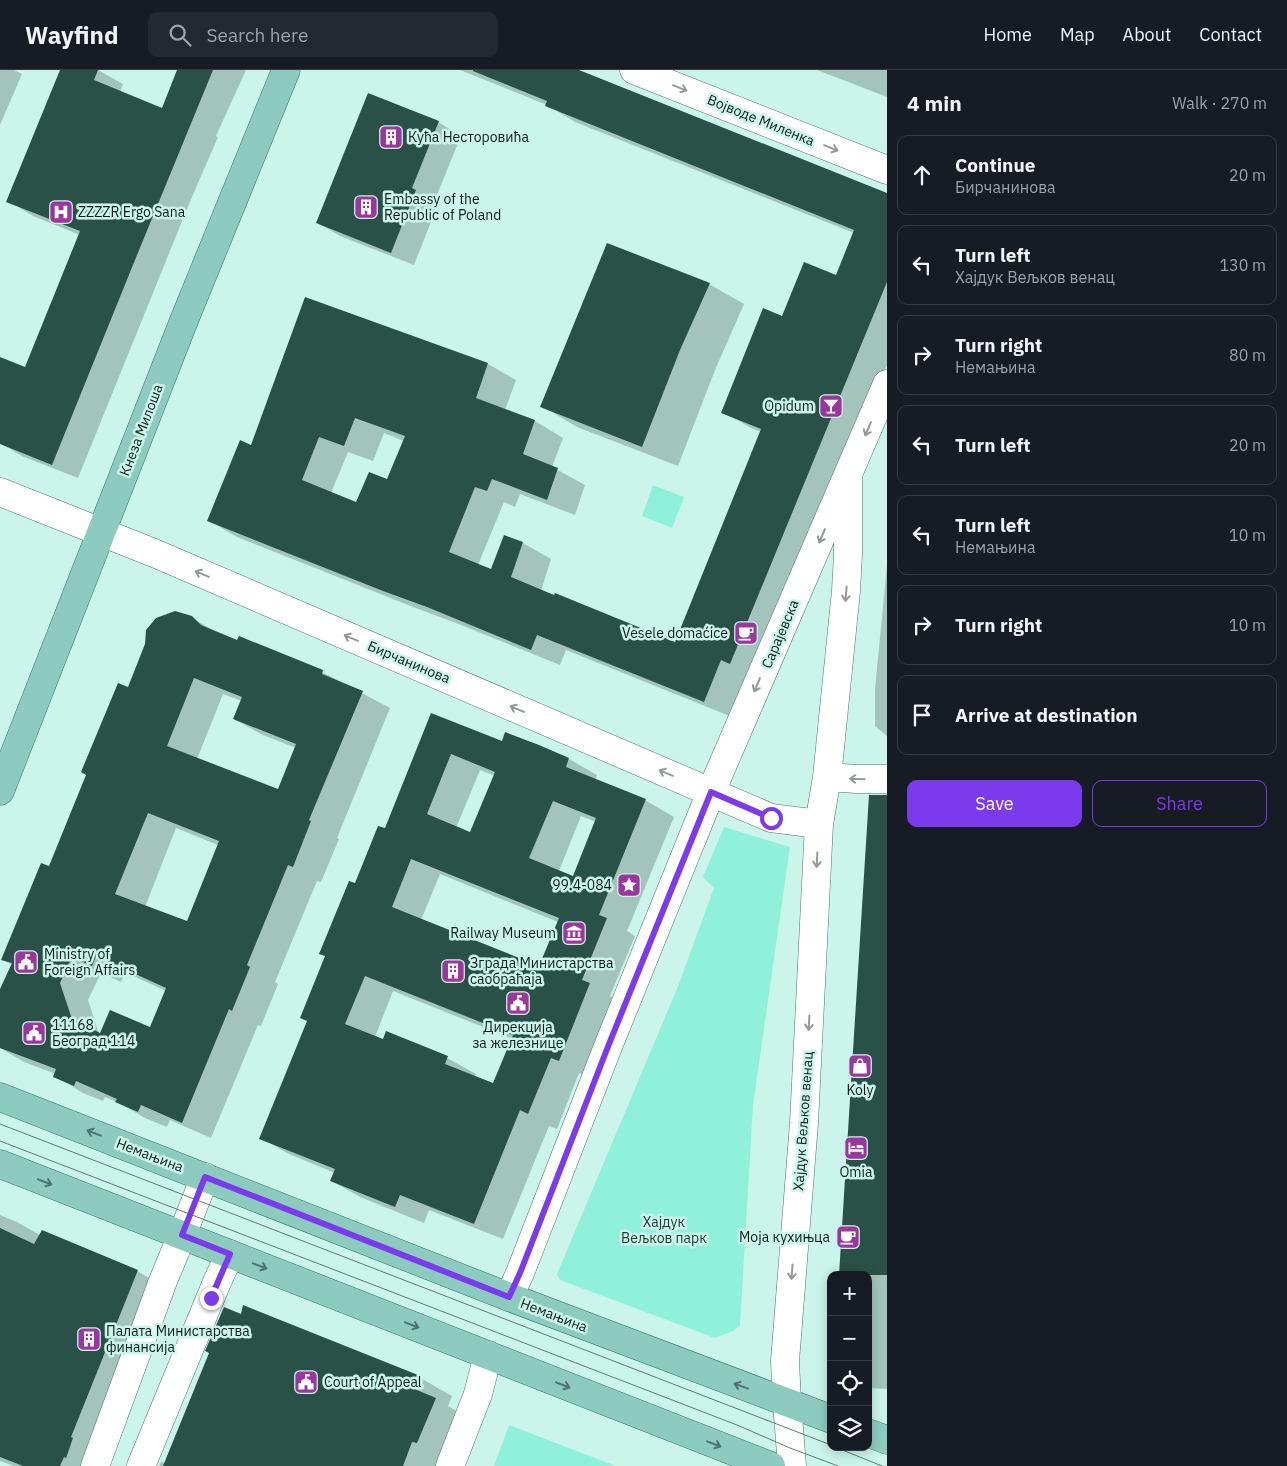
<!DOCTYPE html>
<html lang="en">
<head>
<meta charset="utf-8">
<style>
	body { margin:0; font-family:"IBM Plex Sans",sans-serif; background:#242831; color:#f1f3f6 }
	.controls { position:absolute; right:15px; bottom:15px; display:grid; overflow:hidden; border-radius:10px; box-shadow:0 2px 12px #0003 }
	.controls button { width:45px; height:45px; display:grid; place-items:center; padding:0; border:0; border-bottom:1px solid #363941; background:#171b24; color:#f1f3f6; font:25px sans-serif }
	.stop { position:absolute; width:15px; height:15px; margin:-11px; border:4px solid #7c3aed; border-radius:50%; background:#fff }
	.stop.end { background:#7c3aed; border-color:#fff; box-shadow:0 1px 5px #0008 }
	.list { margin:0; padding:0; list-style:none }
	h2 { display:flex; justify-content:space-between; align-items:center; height:65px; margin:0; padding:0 20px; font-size:21px }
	h2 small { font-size:16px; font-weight:400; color:#9ea1a6 }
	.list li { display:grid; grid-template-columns:32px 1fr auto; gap:15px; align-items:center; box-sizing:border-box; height:80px; margin:0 10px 10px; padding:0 10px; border:1px solid #363941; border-radius:10px }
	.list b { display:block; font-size:19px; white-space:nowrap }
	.list p { margin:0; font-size:16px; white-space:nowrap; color:#9ea1a6 }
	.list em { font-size:16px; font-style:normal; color:#9ea1a6 }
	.actions { display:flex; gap:10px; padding:15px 20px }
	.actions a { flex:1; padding:11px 0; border:1px solid #7c3aed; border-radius:10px; text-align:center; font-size:18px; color:#7c3aed }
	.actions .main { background:#7c3aed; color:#fff }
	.icon { flex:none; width:28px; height:28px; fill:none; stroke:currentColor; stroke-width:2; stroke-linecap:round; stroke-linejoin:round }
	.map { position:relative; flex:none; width:887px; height:1396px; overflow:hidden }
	header { display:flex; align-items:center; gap:30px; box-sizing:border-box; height:70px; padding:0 25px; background:#171b24; border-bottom:1px solid #363941 }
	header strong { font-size:24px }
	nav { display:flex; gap:28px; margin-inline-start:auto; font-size:18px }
	.search { width:350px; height:45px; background:#242831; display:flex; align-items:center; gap:12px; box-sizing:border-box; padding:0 18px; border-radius:10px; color:#9ea1a6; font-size:19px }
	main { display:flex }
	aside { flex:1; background:#171b24 }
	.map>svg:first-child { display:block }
</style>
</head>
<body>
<header>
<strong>Wayfind</strong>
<div class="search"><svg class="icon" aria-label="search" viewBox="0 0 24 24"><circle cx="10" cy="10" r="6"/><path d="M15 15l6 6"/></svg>Search here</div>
<nav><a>Home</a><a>Map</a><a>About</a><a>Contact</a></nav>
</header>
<main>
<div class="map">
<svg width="887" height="1396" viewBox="0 0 887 1396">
	<rect width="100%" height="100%" fill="#cbf5ea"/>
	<path fill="#90f1da" d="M653 415 684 427 672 458 642 446Z
		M724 757 790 777 753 1035 740 1256 733 1261 715 1268 560 1210 557 1204 679 914 689 886 714 818 703 807Z
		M509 1355 616 1396H494Z"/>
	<path fill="#0003" fill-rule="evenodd" d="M0 0H14L22 4 0 55Z
		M62 0H98L123 14 120 22 162 40 179 0H246L216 66 218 67 189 134 78 408 22 386 0 373V288L26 299 80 165 33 146 8 131Z
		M460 0H575L887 125V295L759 609 732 647 566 580 560 595 456 553 413 537 237 467 208 450 252 377 306 228 488 294 516 310 505 340 535 351 563 368 552 397 585 415 575 445 520 424 515 437 504 432 478 495 492 501 505 467 523 473 551 489 541 521 676 573 761 362 751 358 723 342 783 248 836 207 854 163 575 52 547 35ZM384 363 404 371 387 410 357 434 331 423 348 382 373 391Z
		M817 0H887V27Z
		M438 52 461 66 434 132 438 134 414 195 340 166 318 153Z
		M709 214 744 234 715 300 678 396 577 357 542 336Z
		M887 495V666L875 656V619Z
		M192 548 221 565 322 602 390 638 337 768 339 769 321 812 317 811 275 912 278 914 261 956 258 955 211 1068 170 1050 167 1057 145 1048 119 1033 105 1027 103 1031 83 1023 55 1006 56 1004 24 992 0 978V923L12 895 3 890 50 797 129 618ZM223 624 242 631 234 649 263 665 296 678 279 721 197 689ZM176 758 218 775 187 853 145 837ZM125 902 166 921 151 959 99 964 88 930 101 903 121 912Z
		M432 645 502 673 569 689 597 705 595 710 645 730 674 747 627 861 635 866 610 926 618 931 587 1006 579 1003 557 1059 549 1056 503 1169 429 1140 424 1153 360 1127 332 1111 335 1103 289 1084 261 1068 308 951 355 815 385 760ZM480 700 495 706 471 764 456 758ZM581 746 596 752 574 807 559 801ZM440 804 558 852 540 898 421 850ZM393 921 513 969 494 1015 474 1007 476 1004 447 988 375 967Z
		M887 726V1319L868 1318V1205Z
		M0 1145 17 1152 40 1165 137 1201 165 1217 97 1396H14L0 1391Z
		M417 1306 452 1326 448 1336 470 1349 446 1396H159L161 1392 166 1393Z"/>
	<path fill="#2a5147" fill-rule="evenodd" d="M60 0H98L94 10 162 38 177 0H213L137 185 52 395 0 374V287L25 297 80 161 6 132Z
		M473 0H579L887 123V212L730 594 721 590 704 632 537 565 531 580 427 537 383 521 207 451 240 370 251 375 305 227 488 293 476 328 535 350 523 384 558 398 547 430 492 409 487 421 475 417 449 482 491 499 504 465 523 472 511 507 554 525 555 523 675 572 761 359 721 343 763 238 782 246 804 192 836 205 854 160 545 36 547 31 473 1ZM355 348 405 366 387 409 369 402 356 432 302 410 319 367 344 376Z
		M368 23 439 51 412 118 416 120 391 183 316 153Z
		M607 173 710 213 680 280 642 377 540 337Z
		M175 541 192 546 201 555 237 570 239 566 323 600 322 604 363 621 309 750 311 751 293 797 288 795 247 895 250 897 232 941 229 939 182 1053 141 1035 138 1042 115 1032 117 1029 76 1011 74 1016 53 1007 56 999 0 978V919L12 893 1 890 41 793 49 796 86 705 81 702 118 613 128 617 145 574 146 560 156 548ZM194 608 242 627 233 649 296 674 278 719 167 676ZM148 743 219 771 187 851 115 824ZM96 886 166 918 150 957 110 940 100 963 72 949 60 913 72 887 92 896Z
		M431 643 502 671 505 662 539 675 569 688 566 697 646 729 599 845 607 848 582 910 590 913 559 991 551 988 528 1044 520 1040 474 1154 400 1125 395 1137 330 1111 335 1099 259 1069 307 951 300 948 325 886 319 884 349 811 355 813 378 756 385 758ZM451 684 495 702 470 762 427 744ZM553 731 596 748 573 806 529 788ZM411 789 559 848 539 896 392 837ZM365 906 513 965 493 1013 445 994 448 986 386 961 383 969 345 954Z
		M869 725H887V1205H839Z
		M0 1158 34 1174 42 1160 138 1200 71 1367 73 1368 66 1388 64 1387 60 1396H23L0 1387Z
		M243 1235 418 1305 412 1318 436 1328 417 1373 412 1372 403 1396H163L209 1283 205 1281 224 1237 241 1244Z"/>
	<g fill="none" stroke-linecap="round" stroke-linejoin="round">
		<g stroke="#4e756b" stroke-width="29">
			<path id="minor" d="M634 0 887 100
				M0 422 154 483 771 748 819 754
				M827 707 857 709H887
				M509 1227 520 1203 609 974 711 722 887 314
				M95 1396 163 1211 182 1165 205 1107
				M141 1396 217 1212 230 1184
				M450 1396 478 1324 488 1285
				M792 1396 787 1333 785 1291 804 1053 819 754 827 707 846 521 848 484V405"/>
		</g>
		<g stroke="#2d7767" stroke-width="29">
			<path id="major" d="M0 721 183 253 286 0
				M0 1027 509 1227 831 1349
				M0 1094 771 1396
				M868 1363 887 1370"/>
		</g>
		<use href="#minor" stroke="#fff" stroke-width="28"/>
		<use href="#major" stroke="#8ccbbe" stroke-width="28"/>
		<path stroke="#607b74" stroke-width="1" d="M0 1054 831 1375
			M0 1071 737 1355 790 1378 838 1396
			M835 1377 882 1396"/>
	</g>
	<defs><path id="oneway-shaft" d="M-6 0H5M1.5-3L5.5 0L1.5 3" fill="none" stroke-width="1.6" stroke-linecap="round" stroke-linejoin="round" transform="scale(1.25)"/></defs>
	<g stroke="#929997">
		<use href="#oneway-shaft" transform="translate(680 18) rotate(22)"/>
		<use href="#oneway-shaft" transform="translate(831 78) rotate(22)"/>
		<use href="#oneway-shaft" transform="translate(868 359) rotate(113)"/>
		<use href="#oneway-shaft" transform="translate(822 466) rotate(113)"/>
		<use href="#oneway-shaft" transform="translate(202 504) rotate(-157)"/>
		<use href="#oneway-shaft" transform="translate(846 524) rotate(95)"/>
		<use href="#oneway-shaft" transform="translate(351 568) rotate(-157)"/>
		<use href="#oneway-shaft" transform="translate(757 615) rotate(113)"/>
		<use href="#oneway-shaft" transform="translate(517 639) rotate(-157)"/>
		<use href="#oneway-shaft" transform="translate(666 703) rotate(-157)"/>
		<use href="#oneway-shaft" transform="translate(857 709) rotate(-178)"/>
		<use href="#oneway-shaft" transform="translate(817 790) rotate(93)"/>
		<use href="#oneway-shaft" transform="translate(809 953) rotate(93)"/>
		<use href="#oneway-shaft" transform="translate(792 1202) rotate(94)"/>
	</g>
	<g stroke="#4c746b">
		<use href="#oneway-shaft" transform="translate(94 1063) rotate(-159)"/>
		<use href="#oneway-shaft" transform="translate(45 1112) rotate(21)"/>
		<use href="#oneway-shaft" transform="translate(260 1196) rotate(21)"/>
		<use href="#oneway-shaft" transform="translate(412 1255) rotate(21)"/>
		<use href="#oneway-shaft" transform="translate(563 1315) rotate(21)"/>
		<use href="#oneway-shaft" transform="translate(741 1316) rotate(-160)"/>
		<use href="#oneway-shaft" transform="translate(714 1374) rotate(21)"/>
	</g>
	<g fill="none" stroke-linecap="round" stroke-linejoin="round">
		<path stroke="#7c3aed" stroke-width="6" d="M211 1228 230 1184 182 1165 205 1107 509 1227 520 1203 609 974 711 722 771 748"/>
	</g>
	<defs>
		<g id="building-square" transform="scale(1.25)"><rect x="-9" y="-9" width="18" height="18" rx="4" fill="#9a369d" stroke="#cbf5ea"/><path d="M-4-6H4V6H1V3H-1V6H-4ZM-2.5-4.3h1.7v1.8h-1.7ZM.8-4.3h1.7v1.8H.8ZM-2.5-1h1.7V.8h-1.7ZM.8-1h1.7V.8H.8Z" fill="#fff"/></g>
		<g id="hospital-square" transform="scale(1.25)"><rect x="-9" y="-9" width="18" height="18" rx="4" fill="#9a369d" stroke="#cbf5ea"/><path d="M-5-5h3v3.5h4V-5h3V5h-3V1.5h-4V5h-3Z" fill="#fff"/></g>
		<g id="bar-square" transform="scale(1.25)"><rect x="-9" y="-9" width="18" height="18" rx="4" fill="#9a369d" stroke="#cbf5ea"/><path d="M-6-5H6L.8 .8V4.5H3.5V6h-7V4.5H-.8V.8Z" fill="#fff"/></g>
		<g id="cafe-square" transform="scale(1.25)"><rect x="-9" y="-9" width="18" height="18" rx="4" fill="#9a369d" stroke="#cbf5ea"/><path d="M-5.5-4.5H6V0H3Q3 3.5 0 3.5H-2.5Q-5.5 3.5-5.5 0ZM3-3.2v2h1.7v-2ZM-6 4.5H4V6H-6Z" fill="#fff"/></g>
		<g id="sight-square" transform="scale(1.25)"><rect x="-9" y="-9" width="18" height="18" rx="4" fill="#9a369d" stroke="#cbf5ea"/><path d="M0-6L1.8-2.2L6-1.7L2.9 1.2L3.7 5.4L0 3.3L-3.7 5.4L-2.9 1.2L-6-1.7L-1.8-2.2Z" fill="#fff"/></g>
		<g id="museum-square" transform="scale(1.25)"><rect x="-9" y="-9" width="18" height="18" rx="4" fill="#9a369d" stroke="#cbf5ea"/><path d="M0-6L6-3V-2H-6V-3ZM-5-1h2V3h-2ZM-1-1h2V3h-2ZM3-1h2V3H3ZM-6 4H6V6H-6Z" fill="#fff"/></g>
		<g id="civic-square" transform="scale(1.25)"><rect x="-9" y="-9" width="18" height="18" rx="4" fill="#9a369d" stroke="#cbf5ea"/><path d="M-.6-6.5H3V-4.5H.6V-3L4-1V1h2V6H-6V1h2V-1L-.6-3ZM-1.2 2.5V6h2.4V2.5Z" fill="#fff"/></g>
		<g id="shop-square" transform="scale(1.25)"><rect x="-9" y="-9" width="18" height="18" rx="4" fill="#9a369d" stroke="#cbf5ea"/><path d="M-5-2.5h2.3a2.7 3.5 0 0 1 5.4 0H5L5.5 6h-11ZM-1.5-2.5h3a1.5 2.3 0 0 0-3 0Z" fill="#fff"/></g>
		<g id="hotel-square" transform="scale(1.25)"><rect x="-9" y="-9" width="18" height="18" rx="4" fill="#9a369d" stroke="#cbf5ea"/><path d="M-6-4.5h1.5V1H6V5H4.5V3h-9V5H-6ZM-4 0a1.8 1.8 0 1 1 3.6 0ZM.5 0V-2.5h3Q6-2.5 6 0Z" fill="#fff"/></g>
	</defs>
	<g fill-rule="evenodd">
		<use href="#building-square" x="391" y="67"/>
		<use href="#building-square" x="366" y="137"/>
		<use href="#hospital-square" x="61" y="142"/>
		<use href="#bar-square" x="831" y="336"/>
		<use href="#cafe-square" x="746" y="563"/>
		<use href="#sight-square" x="629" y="815"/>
		<use href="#museum-square" x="574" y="863"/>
		<use href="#civic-square" x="26" y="892"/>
		<use href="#building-square" x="453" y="901"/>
		<use href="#civic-square" x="518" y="933"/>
		<use href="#civic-square" x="34" y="963"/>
		<use href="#shop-square" x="860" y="996"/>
		<use href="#hotel-square" x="856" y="1078"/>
		<use href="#cafe-square" x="848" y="1167"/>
		<use href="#building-square" x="89" y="1269"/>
		<use href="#civic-square" x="306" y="1312"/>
	</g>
	<g text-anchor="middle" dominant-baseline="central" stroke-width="5" stroke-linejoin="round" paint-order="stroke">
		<g font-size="14" fill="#0c1c18" stroke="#cbf5ea">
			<text transform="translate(761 50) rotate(22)">Војводе Миленка</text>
			<text transform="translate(141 360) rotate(-69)">Кнеза Милоша</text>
			<text transform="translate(780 564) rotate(-67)">Сарајевска</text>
			<text transform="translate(409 592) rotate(23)">Бирчанинова</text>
			<text transform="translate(803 1051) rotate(-86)">Хајдук Вељков венац</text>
			<text transform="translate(150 1085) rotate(21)">Немањина</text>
			<text transform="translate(554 1245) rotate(21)">Немањина</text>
		</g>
		<g font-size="14" fill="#0c1c18" stroke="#cbf5ea" text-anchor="start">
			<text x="408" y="67">Кућа Несторовића</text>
			<text x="384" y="129">Embassy of the<tspan x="384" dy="16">Republic of Poland</tspan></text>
			<text x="78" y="142">ZZZZR Ergo Sana</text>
			<text x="814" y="336" text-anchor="end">Opidum</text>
			<text x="728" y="563" text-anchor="end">Vesele domaćice</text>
			<text x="612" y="815" text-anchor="end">99.4-084</text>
			<text x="556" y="863" text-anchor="end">Railway Museum</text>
			<text x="44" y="884">Ministry of<tspan x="44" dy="16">Foreign Affairs</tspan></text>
			<text x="470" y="893">Зграда Министарства<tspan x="470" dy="16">саобраћаја</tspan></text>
			<text x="52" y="955">11168<tspan x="52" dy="16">Београд 114</tspan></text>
			<text x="518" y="957" text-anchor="middle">Дирекција<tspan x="518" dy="16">за железнице</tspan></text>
			<text x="860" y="1020" text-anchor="middle">Koly</text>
			<text x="856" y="1102" text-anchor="middle">Omia</text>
			<text x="830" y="1167" text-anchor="end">Моја кухињца</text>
			<text x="106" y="1261">Палата Министарства<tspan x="106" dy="16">финансија</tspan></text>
			<text x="324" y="1312">Court of Appeal</text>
		</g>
		<g font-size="14" fill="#223a34" stroke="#cbf5ea">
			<text x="664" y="1152">Хајдук<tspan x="664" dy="16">Вељков парк</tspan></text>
		</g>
	</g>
</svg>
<div class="controls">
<button>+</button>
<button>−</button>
<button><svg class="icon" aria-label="locate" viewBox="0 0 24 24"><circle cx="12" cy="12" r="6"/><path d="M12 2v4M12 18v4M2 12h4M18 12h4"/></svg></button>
<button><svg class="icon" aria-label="layers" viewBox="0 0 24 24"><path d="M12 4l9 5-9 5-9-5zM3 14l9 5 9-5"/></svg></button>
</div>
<div class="stop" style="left:771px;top:748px"></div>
<div class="stop end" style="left:211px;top:1228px"></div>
</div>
<aside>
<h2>4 min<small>Walk · 270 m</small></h2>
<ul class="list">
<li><svg class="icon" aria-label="ahead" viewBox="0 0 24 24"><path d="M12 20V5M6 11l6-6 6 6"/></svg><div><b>Continue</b><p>Бирчанинова</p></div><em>20 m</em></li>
<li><svg class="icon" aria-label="left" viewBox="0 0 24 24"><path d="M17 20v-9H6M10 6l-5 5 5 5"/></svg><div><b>Turn left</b><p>Хајдук Вељков венац</p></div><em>130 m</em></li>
<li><svg class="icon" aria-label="right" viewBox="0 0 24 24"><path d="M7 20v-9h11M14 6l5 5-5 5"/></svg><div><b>Turn right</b><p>Немањина</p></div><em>80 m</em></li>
<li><svg class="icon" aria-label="left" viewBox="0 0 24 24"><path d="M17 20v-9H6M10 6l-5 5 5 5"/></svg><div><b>Turn left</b></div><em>20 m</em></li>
<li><svg class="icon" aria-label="left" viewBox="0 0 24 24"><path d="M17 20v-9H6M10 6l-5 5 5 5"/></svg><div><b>Turn left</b><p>Немањина</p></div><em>10 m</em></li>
<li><svg class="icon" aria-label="right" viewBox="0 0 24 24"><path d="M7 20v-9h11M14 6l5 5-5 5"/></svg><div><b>Turn right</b></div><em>10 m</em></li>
<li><svg class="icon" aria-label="arrive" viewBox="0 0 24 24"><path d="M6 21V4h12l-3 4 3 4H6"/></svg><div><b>Arrive at destination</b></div></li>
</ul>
<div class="actions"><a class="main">Save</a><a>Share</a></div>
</aside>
</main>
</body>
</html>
